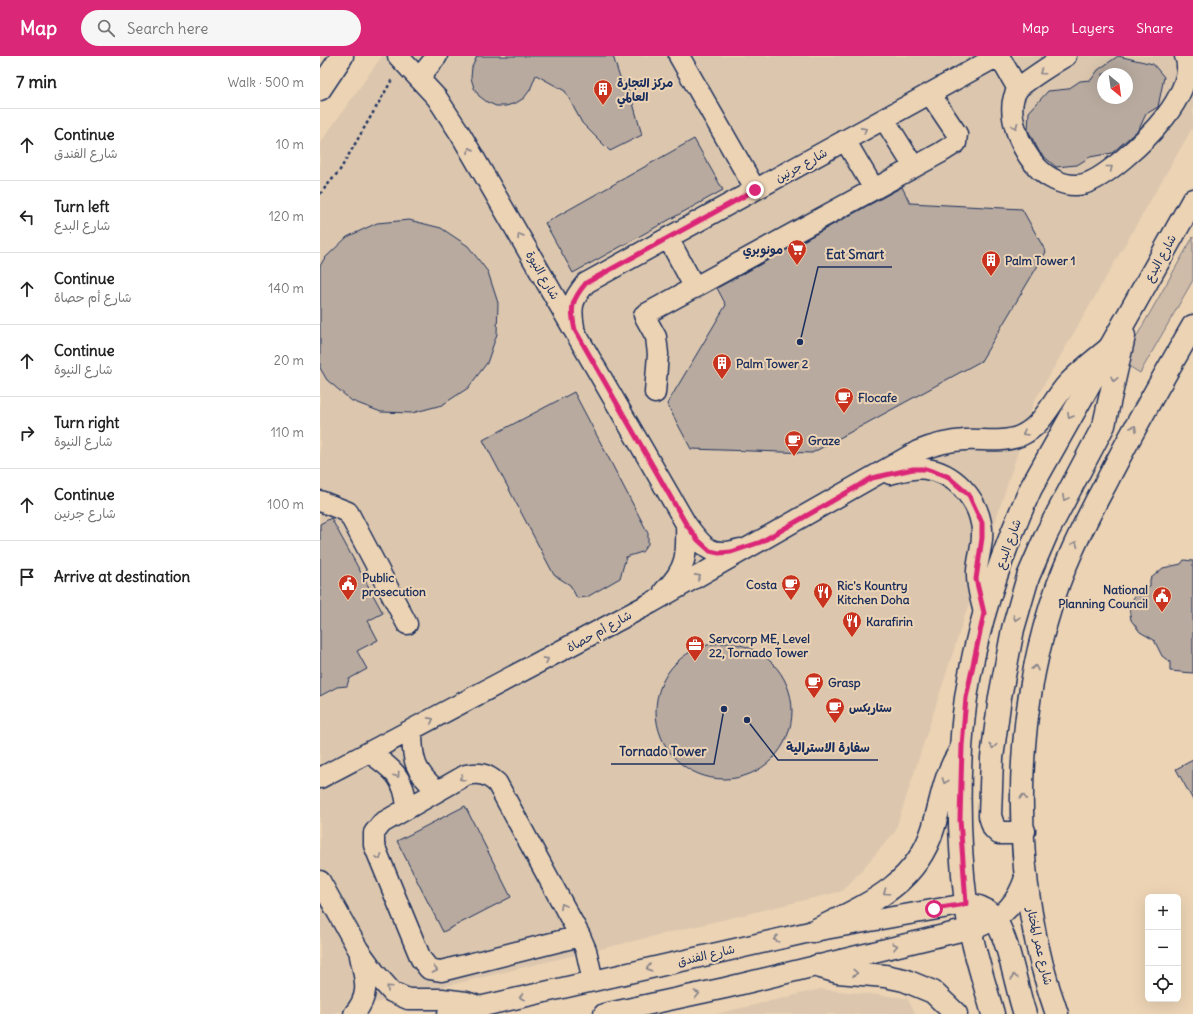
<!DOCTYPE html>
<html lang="en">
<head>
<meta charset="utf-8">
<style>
	body { margin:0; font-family:Delius,"Playpen Sans Arabic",sans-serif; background:#f6f6f6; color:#222 }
	.controls { position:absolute; right:12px; bottom:12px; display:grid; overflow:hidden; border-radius:6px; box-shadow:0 4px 16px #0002 }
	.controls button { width:36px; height:36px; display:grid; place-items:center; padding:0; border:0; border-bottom:1px solid #e0e0e0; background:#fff; color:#222; font:20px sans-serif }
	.compass { position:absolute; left:777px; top:12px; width:36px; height:36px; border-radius:50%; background:#fff; box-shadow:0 4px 16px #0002; rotate:151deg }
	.stop { position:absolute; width:12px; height:12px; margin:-9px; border:3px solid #db2777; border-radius:50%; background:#fff }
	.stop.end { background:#db2777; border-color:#fff; box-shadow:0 1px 4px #0008 }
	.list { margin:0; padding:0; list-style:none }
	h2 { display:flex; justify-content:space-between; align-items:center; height:52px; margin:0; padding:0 16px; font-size:17px }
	h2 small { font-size:13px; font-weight:400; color:#767676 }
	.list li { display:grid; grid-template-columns:26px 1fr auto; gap:12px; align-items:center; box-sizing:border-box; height:72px; padding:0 16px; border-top:1px solid #e0e0e0 }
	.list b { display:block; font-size:15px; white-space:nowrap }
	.list p { margin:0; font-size:13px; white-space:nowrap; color:#767676 }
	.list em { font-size:13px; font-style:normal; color:#767676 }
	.icon { flex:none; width:22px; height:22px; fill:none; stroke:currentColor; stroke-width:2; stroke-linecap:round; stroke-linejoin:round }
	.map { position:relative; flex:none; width:873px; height:958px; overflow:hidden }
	header { display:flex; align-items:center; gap:24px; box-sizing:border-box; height:56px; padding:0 20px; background:#db2777; color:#fff }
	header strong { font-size:19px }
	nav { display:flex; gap:22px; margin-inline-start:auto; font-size:14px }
	.search { width:280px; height:36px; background:#f6f6f6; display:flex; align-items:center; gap:10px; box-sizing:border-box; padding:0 14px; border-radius:22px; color:#767676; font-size:15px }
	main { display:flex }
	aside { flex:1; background:#fff }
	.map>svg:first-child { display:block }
</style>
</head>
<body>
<header>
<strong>Map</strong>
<div class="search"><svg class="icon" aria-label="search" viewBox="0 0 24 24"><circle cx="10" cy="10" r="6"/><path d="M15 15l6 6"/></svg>Search here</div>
<nav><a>Map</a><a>Layers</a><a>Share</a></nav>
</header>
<main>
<aside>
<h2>7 min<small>Walk · 500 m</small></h2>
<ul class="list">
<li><svg class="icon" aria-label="ahead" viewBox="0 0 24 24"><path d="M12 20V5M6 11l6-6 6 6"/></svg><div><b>Continue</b><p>شارع الفندق</p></div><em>10 m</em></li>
<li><svg class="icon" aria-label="left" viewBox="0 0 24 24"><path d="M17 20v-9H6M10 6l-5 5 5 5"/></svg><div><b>Turn left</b><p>شارع البدع</p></div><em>120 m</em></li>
<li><svg class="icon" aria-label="ahead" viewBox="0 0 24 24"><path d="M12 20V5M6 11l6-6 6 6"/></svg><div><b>Continue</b><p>شارع أم حصاة</p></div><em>140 m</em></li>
<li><svg class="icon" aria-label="ahead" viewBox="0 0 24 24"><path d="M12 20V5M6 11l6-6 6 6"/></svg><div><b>Continue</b><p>شارع النيوة</p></div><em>20 m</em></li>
<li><svg class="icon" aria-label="right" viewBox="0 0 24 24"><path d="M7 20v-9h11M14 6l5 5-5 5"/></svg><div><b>Turn right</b><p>شارع النيوة</p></div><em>110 m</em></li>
<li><svg class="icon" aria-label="ahead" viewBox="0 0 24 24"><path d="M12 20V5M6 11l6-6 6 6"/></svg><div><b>Continue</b><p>شارع جرنين</p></div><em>100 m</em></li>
<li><svg class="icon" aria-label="arrive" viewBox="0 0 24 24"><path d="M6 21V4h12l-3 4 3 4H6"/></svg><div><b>Arrive at destination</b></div></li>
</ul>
</aside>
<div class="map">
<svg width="873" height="958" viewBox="0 0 873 958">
	<rect width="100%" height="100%" fill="#ecd3b4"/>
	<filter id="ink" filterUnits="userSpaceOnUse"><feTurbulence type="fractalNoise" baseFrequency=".025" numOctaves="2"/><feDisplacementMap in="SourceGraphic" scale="8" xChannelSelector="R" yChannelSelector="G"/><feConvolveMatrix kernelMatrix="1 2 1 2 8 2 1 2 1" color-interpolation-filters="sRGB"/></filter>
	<g filter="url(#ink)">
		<path fill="#dcc7ae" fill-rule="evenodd" d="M62 0H873V71L714 346 575 776 523 835 9 958H0V87ZM783 18H807V42H783Z
			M500 933 587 942 596 958H396Z"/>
		<path fill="#cebba8" stroke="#747583" d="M873 181V224L820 317 802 306Z"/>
		<path fill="#b8aa9f" stroke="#1b2f5e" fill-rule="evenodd" d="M157 0H293L299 19 311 40 322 79 290 95 262 67 245 35 216 19 210 34 204 42 196 47 186 50H176L167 46 159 40 154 32 151 22 152 11Z
			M798 0 833 8 844 21 838 51 826 58 819 73 792 97 770 101 757 109 736 111 720 97 711 80 708 74 709 56 728 35 748 33 760 25 771 24 778 14ZM783 18H807V42H783Z
			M374 83 403 134 253 217 225 167Z
			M582 131 590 147 702 153 726 196 661 305 492 397 371 393 347 348 406 249 397 232Z
			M89 164 121 172 148 190 168 216 178 247 177 278 167 307 148 332 122 349 92 357 61 356 32 345 7 324 0 312V210L4 203 27 181 57 167Z
			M254 336 328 477V488L322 496 306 501 300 522 267 541 257 542 250 529 234 519 163 384Z
			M11 462 63 557 48 565 58 584 37 595 47 613 29 623 27 630 17 631 0 640V468Z
			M864 504 873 505V617L850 615V606L842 600 834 584 820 576 811 564 809 551 816 537 830 530V523L843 512 861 508Z
			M336 655a68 68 0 1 1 136 0a68 68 0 1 1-136 0Z
			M873 704V744L856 713Z
			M145 750 191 841 123 876 77 785Z"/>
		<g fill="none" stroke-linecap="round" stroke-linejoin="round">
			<g stroke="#1b2f5e" stroke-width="23">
				<path id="minor" d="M78 0 117 42 141 79 366 468C383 491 390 502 420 493
					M359 0 435 133
					M679 0 698 33
					M746 0C737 5 704 26 698 33 683 54 701 94 717 111 726 121 743 130 757 129 781 129 830 80 845 61 856 47 873 19 865 0
					M99 22 117 0
					M564 63 594 111
					M525 84 554 133
					M348 182 375 232
					M254 271C250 249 253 243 266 227L678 0
					M335 337 338 298 336 281 324 259 620 97 636 87 637 78 610 38
					M570 418C582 415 594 411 606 413 633 416 656 441 661 467 665 484 658 499 657 515 656 530 661 543 664 557
					M0 445 28 456 87 568
					M344 535C367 513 367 498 366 468
					M92 674C92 703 94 716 118 735
					M50 697C73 713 85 722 87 752
					M0 722 331 547 598 395C613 389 628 385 645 384 663 383 684 387 700 380 723 370 731 346 747 328 759 315 774 304 788 292
					M0 825 38 893 56 918 72 936 88 943H122L146 946 155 949
					M260 880 121 915 109 913 101 903 54 789V777L62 767 146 719C159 716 167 718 177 727L260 880 266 894 273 925
					M34 958C51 938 45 924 40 900
					M128 958 494 875 646 848
					M284 958 405 932 661 870C685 860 697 846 705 822"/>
			</g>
			<g stroke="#1b2f5e" stroke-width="25">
				<path id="major" d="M0 33 22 0
					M704 775 694 777H679L674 772 670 760 672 702 680 641 693 573 708 521 727 477 784 369 804 280
					M646 848C654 849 664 852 671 858 688 876 696 933 705 958
					M494 875C544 850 595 831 613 773 622 744 623 722 640 695
					M497 910 518 916 565 920 584 924 613 936 636 958
					M673 958C663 922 650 884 646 847 638 783 637 706 646 642 656 570 681 499 711 432L873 144
					M737 958C690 826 690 662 738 529 751 494 768 460 786 427 813 373 843 322 873 270"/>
			</g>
			<path stroke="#1b2f5e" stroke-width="2.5" stroke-dasharray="3 3" stroke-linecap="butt" d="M0 138 20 114 73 22"/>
			<use href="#minor" stroke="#ecd3b4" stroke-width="20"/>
			<use href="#major" stroke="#ecd3b4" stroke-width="22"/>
		</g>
		<defs><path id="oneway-chevron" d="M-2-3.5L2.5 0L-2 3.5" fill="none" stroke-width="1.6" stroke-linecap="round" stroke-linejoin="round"/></defs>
		<g stroke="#848189">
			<use href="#oneway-chevron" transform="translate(722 16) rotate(145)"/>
			<use href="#oneway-chevron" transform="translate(695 70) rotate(68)"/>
			<use href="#oneway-chevron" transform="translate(544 74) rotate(-29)"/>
			<use href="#oneway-chevron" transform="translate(150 94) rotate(-120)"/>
			<use href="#oneway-chevron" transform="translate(790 112) rotate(-38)"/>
			<use href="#oneway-chevron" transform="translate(200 180) rotate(-120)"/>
			<use href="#oneway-chevron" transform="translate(794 323) rotate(103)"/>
			<use href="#oneway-chevron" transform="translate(750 360) rotate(120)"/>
			<use href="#oneway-chevron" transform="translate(814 372) rotate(-61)"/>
			<use href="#oneway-chevron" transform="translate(705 377) rotate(150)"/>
			<use href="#oneway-chevron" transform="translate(745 442) rotate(118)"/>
			<use href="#oneway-chevron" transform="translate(755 488) rotate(-68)"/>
			<use href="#oneway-chevron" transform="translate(378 521) rotate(-29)"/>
			<use href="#oneway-chevron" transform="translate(696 562) rotate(107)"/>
			<use href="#oneway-chevron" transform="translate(226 604) rotate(-28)"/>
			<use href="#oneway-chevron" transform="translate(715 612) rotate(-78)"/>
			<use href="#oneway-chevron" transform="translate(111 664) rotate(-28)"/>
			<use href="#oneway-chevron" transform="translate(673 690) rotate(98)"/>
			<use href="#oneway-chevron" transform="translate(77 719) rotate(56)"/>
			<use href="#oneway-chevron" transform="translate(142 722) rotate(154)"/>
			<use href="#oneway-chevron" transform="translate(625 725) rotate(110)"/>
			<use href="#oneway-chevron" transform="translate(703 741) rotate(-90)"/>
			<use href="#oneway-chevron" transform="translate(59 801) rotate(67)"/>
			<use href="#oneway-chevron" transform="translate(566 836) rotate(145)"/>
			<use href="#oneway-chevron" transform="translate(243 850) rotate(-118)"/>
			<use href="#oneway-chevron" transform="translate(456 883) rotate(167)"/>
			<use href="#oneway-chevron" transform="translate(575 890) rotate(-14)"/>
			<use href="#oneway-chevron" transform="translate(329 912) rotate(167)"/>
			<use href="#oneway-chevron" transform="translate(115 914) rotate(11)"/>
			<use href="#oneway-chevron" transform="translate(535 917) rotate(3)"/>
			<use href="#oneway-chevron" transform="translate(694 921) rotate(-105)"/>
			<use href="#oneway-chevron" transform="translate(69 932) rotate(-137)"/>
			<use href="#oneway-chevron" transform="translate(377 938) rotate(-12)"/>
			<use href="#oneway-chevron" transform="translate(202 941) rotate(167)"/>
		</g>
	</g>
	<g fill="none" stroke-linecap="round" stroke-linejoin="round" filter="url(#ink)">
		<path stroke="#db2777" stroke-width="5" d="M435 134 266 227C251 245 250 252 255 274L366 468 378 484 390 495 399 497 411 496 441 486 552 422 593 413H606L627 420 649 439 662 467V482L656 523 664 557 646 642 642 690 640 763 646 848 614 853"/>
	</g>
	<defs>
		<g id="building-pin" transform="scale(1)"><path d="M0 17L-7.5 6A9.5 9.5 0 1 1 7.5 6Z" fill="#c8321e" stroke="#ecd3b4"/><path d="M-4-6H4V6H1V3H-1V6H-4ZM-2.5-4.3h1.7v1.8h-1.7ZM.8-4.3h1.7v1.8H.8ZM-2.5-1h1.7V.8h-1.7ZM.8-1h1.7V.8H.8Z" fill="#fff"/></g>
		<g id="supermarket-pin" transform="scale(1)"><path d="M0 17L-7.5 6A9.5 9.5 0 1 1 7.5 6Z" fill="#c8321e" stroke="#ecd3b4"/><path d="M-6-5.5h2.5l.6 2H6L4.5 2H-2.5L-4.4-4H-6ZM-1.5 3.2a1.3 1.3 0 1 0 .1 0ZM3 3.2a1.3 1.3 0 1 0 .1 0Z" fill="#fff"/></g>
		<g id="cafe-pin" transform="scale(1)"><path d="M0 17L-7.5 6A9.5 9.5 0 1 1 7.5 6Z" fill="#c8321e" stroke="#ecd3b4"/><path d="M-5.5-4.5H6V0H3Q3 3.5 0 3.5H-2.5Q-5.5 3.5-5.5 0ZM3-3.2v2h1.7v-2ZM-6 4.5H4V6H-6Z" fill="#fff"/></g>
		<g id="civic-pin" transform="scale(1)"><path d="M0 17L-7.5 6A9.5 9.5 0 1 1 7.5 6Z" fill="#c8321e" stroke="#ecd3b4"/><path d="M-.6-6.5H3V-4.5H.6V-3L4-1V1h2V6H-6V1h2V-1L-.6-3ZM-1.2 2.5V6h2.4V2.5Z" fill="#fff"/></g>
		<g id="restaurant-pin" transform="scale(1)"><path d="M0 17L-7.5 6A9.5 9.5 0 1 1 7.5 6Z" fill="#c8321e" stroke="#ecd3b4"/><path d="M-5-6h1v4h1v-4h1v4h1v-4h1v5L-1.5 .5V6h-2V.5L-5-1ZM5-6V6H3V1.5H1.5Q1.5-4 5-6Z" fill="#fff"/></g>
		<g id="office-pin" transform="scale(1)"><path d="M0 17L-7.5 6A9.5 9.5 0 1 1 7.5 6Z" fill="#c8321e" stroke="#ecd3b4"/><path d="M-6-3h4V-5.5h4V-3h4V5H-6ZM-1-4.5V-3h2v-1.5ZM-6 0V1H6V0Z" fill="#fff"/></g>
	</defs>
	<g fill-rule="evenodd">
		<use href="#building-pin" x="283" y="33"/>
		<use href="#supermarket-pin" x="477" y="193"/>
		<use href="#building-pin" x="671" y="204"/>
		<use href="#building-pin" x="402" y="307"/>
		<use href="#cafe-pin" x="524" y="341"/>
		<use href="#cafe-pin" x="474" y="384"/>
		<use href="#civic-pin" x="28" y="528"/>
		<use href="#cafe-pin" x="471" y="528"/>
		<use href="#restaurant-pin" x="503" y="536"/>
		<use href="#civic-pin" x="842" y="540"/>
		<use href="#restaurant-pin" x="532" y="565"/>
		<use href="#office-pin" x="375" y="589"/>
		<use href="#cafe-pin" x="494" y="626"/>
		<use href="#cafe-pin" x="515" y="651"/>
	</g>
	<g text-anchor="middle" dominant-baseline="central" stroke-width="4" stroke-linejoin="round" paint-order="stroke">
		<g font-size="12" font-weight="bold" fill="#1b2f5e" stroke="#ecd3b4" text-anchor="start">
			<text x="297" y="26">مركز التجارة<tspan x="297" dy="14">العالمي</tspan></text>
			<text x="463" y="193" text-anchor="end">مونوبري</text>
			<text x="685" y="204">Palm Tower 1</text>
			<text x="416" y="307">Palm Tower 2</text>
			<text x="538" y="341">Flocafe</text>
			<text x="488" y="384">Graze</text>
			<text x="42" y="521">Public<tspan x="42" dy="14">prosecution</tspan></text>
			<text x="457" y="528" text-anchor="end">Costa</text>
			<text x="517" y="529">Ric's Kountry<tspan x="517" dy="14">Kitchen Doha</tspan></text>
			<text x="828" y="533" text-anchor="end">National<tspan x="828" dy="14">Planning Council</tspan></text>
			<text x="546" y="565">Karafirin</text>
			<text x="389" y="582">Servcorp ME, Level<tspan x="389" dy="14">22, Tornado Tower</tspan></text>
			<text x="508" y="626">Grasp</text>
			<text x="529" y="651">ستاربكس</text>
		</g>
		<g font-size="12" fill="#1b2f5e" stroke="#ecd3b4">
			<text transform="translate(481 109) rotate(-29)">شارع جرنين</text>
			<text transform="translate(840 202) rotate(-61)">شارع البدع</text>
			<text transform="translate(223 219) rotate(60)">شارع النيوة</text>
			<text transform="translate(688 488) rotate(-70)">شارع البدع</text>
			<text transform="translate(279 575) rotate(-29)">شارع أم حصاة</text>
			<text transform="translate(720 890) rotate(77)">شارع عمر المختار</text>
			<text transform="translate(386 899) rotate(-13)">شارع الفندق</text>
		</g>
	</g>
	<path fill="none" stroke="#1b2f5e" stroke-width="1.5" d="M480 286L498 211H572M427 664L458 704H558M404 653L394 708H291"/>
	<g fill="#1b2f5e" stroke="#ecd3b4" stroke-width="1.5">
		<circle cx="480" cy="286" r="4"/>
		<circle cx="427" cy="664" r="4"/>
		<circle cx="404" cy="653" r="4"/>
	</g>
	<g font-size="13" text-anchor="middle" font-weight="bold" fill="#1b2f5e" stroke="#ecd3b4" stroke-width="4" stroke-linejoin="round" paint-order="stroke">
		<text x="535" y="203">Eat Smart</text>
		<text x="508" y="696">سفارة الاسترالية</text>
		<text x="343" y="700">Tornado Tower</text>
	</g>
</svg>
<div class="controls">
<button>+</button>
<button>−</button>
<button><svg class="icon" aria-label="locate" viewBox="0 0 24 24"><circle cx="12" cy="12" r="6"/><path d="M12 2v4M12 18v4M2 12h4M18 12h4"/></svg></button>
</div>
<svg class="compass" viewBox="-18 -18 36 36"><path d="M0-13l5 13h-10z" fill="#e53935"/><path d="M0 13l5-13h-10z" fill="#767676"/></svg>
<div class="stop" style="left:614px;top:853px"></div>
<div class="stop end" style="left:435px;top:134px"></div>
</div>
</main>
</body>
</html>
